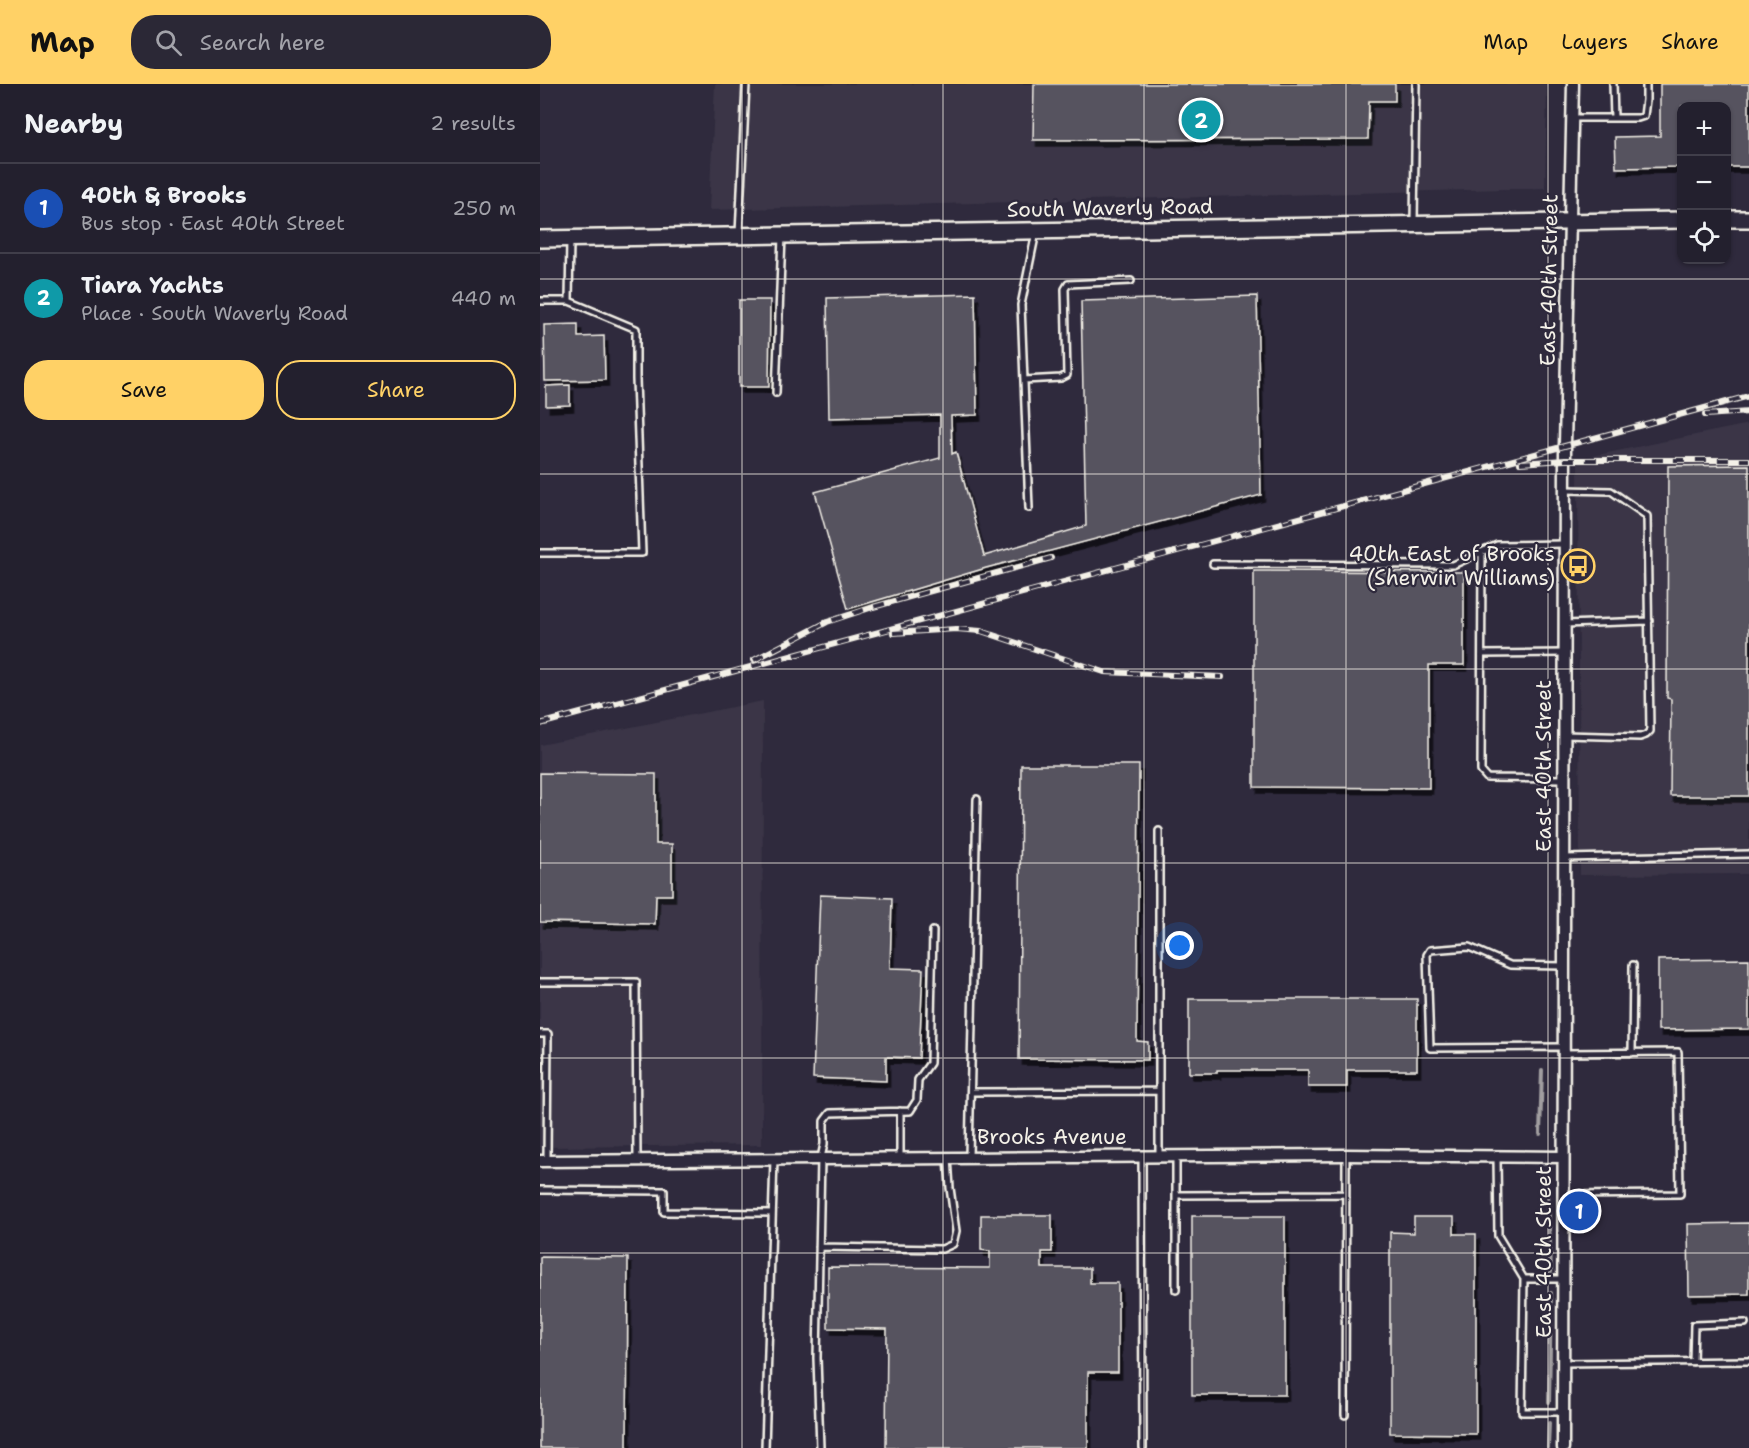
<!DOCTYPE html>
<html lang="en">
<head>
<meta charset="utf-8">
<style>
	body { margin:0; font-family:"Shantell Sans",sans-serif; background:#2b2836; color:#f1f3f6 }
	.controls { position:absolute; right:18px; top:18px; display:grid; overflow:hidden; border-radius:12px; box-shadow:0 2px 4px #0004 }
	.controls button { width:54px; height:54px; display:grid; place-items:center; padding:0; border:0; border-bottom:2px solid #403e4a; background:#23202e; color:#f1f3f6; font:30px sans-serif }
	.you { position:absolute; left:640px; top:862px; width:21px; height:21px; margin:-15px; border:4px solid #fff; border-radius:50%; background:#1a73e8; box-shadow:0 0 0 9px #1a73e833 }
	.badge { display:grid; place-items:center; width:39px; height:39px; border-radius:50%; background:#ffd166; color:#fff; font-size:20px; font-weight:700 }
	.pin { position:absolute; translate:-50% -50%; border:3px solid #fff; box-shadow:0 2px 6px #0006 }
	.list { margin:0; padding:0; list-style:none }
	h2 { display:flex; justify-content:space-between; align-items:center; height:78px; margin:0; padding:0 24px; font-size:26px }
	h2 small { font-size:20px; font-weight:400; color:#a3a3aa }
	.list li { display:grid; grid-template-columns:39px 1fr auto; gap:18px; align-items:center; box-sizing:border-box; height:90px; padding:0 24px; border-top:2px solid #403e4a }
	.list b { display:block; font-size:22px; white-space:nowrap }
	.list p { margin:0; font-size:20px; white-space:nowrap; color:#a3a3aa }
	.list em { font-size:20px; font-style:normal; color:#a3a3aa }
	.actions { display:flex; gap:12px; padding:18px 24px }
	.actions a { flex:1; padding:14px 0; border:2px solid #ffd166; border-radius:24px; text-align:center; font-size:21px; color:#ffd166 }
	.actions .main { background:#ffd166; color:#111 }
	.icon { flex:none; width:33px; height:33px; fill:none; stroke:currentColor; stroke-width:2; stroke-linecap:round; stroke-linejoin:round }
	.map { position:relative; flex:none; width:1209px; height:1364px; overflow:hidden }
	header { display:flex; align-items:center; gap:36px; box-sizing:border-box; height:84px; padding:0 30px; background:#ffd166; color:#111 }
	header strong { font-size:28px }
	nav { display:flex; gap:33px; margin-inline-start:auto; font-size:21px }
	.search { width:420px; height:54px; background:#2b2836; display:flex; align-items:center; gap:15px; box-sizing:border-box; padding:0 21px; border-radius:24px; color:#a3a3aa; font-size:22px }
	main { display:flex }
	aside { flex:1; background:#23202e }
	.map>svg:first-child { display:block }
</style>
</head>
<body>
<header>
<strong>Map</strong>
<div class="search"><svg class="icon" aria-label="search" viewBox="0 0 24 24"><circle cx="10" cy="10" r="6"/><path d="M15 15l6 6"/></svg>Search here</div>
<nav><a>Map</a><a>Layers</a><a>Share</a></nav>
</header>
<main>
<aside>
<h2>Nearby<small>2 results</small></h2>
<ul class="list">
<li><span class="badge" style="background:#1a4fb4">1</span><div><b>40th &amp; Brooks</b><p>Bus stop · East 40th Street</p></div><em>250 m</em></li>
<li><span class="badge" style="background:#0f9aa8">2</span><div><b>Tiara Yachts</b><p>Place · South Waverly Road</p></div><em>440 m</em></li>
</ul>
<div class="actions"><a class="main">Save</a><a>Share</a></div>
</aside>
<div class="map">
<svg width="1209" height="1364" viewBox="0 0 1209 1364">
	<defs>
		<filter id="shadow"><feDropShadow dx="3.5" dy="6" stdDeviation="0" flood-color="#0009"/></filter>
	</defs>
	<rect width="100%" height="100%" fill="#2f2a3d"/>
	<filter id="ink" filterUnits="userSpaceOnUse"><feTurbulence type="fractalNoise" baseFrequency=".0167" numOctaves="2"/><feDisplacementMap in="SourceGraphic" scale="12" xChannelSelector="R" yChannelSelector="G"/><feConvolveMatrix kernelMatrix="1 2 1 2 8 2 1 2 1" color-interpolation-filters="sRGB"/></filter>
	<g filter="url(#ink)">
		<path fill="#3b3647" d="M175 0H1007L1005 104 169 126Z
			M1209 340V790L1040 791 1038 375Z
			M223 617 222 1061 0 1063V661Z"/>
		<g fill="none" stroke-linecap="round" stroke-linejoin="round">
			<path stroke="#a19ea0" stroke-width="4" d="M1000 1050 1002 986
				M999 1087 1008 1110 1011 1188
				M1009 1318 1011 1209
				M1008 1364 1009 1339"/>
		</g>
		<path fill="#56525f" stroke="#f4f1e8" stroke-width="1.5" filter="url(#shadow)" d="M494 0H855V17H829L828 55 493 56Z
			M1120 0H1209V83H1186V22H1142V83L1076 84 1075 53 1120 52Z
			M435 210 437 331 411 332 412 370 416 368 444 472 546 442 541 217 717 212 721 411 446 484 308 525 275 408 400 374V331L289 334 287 214Z
			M199 216H230L229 303H199Z
			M38 240V253L64 252 65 296 5 297 4 241Z
			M30 301V321L6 322V302Z
			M1209 381V712H1130L1131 615 1127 614 1128 382Z
			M714 487 924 488V581H889V704L714 703Z
			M481 681H599L597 957 608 958V976L479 975Z
			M0 689 116 690V760H132V811H116L115 840 0 838Z
			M280 811 352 814 350 884 383 885 379 974 346 973V997L273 994Z
			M1209 875V945L1118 946V876Z
			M649 915H877V986H807V1003H768V986H677V989H649Z
			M441 1131H512V1168H502V1184H550V1199H578V1288H548V1364H346L347 1245 288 1244V1183L450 1184V1167L441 1166Z
			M652 1132H745V1311H652Z
			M874 1133H914V1150H936V1350L850 1349V1148L874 1149Z
			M1209 1139V1210L1149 1211 1148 1140Z
			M0 1173 88 1174 87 1364H0Z"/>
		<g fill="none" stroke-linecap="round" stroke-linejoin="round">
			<g stroke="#f4f1e8" stroke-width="10">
				<path id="lane" d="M1073 0 1074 34
					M1032 34H1098L1104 32 1106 16V0
					M874 138 876 0
					M199 150 206 0
					M0 217H29L30 156
					M484 296 521 294 527 291 525 205 528 200 591 197
					M236 309 242 152
					M489 424 481 221 496 148
					M942 468 941 687 947 694 1024 695
					M0 469H102L96 295V245L29 217
					M673 480 913 481 957 461 1025 460
					M1025 540 1109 537
					M942 570 1025 569
					M1024 651 1100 653 1106 651 1110 647 1107 432 1071 407 1025 406
					M619 747V1072
					M1025 774 1209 770
					M1024 882 970 881 929 863 890 866 887 871 890 964 1024 963
					M0 898H96L97 1076
					M0 950H8L7 1076
					M1092 969 1093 881
					M431 1008 619 1007
					M602 1072 603 1364
					M429 1073 437 715
					M957 1073 958 1152 984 1195
					M360 1074V1027
					M0 1106 124 1107V1128L232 1129
					M637 1111 805 1110
					M1024 1111 1140 1110 1138 968 1024 969
					M279 1163 402 1165 413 1160 416 1147 410 1104 408 1074
					M636 1206V1072
					M1153 1278 1154 1241 1205 1239
					M1023 1279 1209 1277
					M1023 1328H982L984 1195H1023
					M805 1331 806 1071
					M225 1364 234 1075
					M280 1364 277 1274 281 1074 284 1060V1037L290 1029 370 1027 377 1016 378 996 390 979 393 847"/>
			</g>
			<g stroke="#f4f1e8" stroke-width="15">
				<path id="street" d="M0 1077 806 1071 1023 1073
					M1023 1364 1025 361 1033 0"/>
			</g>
			<g stroke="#f4f1e8" stroke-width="20">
				<path id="secondary" d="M1186 135H1209
					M0 155 1142 136"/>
			</g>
			<use href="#lane" stroke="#2f2a3d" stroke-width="5"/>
			<use href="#street" stroke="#2f2a3d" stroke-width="10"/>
			<use href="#secondary" stroke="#2f2a3d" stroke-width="15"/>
			<g stroke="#f4f1e8" stroke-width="6">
				<path id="rail" d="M1165 331 1209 328
					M980 379 1025 376H1209
					M353 549 416 545 441 547 564 588 682 593
					M214 576 287 538 333 523 511 474
					M0 640 1209 312"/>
			</g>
			<use href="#rail" stroke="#2f2a3d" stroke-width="4" stroke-dasharray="11" stroke-linecap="butt"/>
		</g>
	</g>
	<path fill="none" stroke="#f4f1e8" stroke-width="1.5" stroke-opacity="0.55" d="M202 0V1364M403 0V1364M604 0V1364M806 0V1364M1008 0V1364M0 195H1209M0 390H1209M0 585H1209M0 779H1209M0 974H1209M0 1169H1209"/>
	<defs>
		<g id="bus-ring" transform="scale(1.725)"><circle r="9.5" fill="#2f2a3d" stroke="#ffd166" stroke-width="1.5"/><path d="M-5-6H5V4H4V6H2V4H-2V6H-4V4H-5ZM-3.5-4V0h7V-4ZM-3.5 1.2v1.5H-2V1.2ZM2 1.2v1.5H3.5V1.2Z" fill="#ffd166"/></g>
	</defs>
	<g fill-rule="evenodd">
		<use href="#bus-ring" x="1038" y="482"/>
	</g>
	<g text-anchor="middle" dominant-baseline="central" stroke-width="4.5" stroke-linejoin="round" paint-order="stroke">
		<g font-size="21" fill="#f4f1e8" stroke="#2f2a3d">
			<text transform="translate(570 124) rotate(-1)">South Waverly Road</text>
			<text transform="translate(1009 196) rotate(-89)">East 40th Street</text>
			<text transform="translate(1004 682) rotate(-90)">East 40th Street</text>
			<text x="512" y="1053">Brooks Avenue</text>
			<text transform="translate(1004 1168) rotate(-90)">East 40th Street</text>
		</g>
		<g font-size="21" fill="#f4f1e8" stroke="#2f2a3d" text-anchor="end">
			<text x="1015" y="470">40th East of Brooks<tspan x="1015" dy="24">(Sherwin Williams)</tspan></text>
		</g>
	</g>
</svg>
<div class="controls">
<button>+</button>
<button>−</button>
<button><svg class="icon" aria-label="locate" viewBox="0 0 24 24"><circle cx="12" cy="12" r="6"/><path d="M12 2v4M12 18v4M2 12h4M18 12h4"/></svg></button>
</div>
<div class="you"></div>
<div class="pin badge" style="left:1039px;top:1127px;background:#1a4fb4">1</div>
<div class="pin badge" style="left:661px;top:36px;background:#0f9aa8">2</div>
</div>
</main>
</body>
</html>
